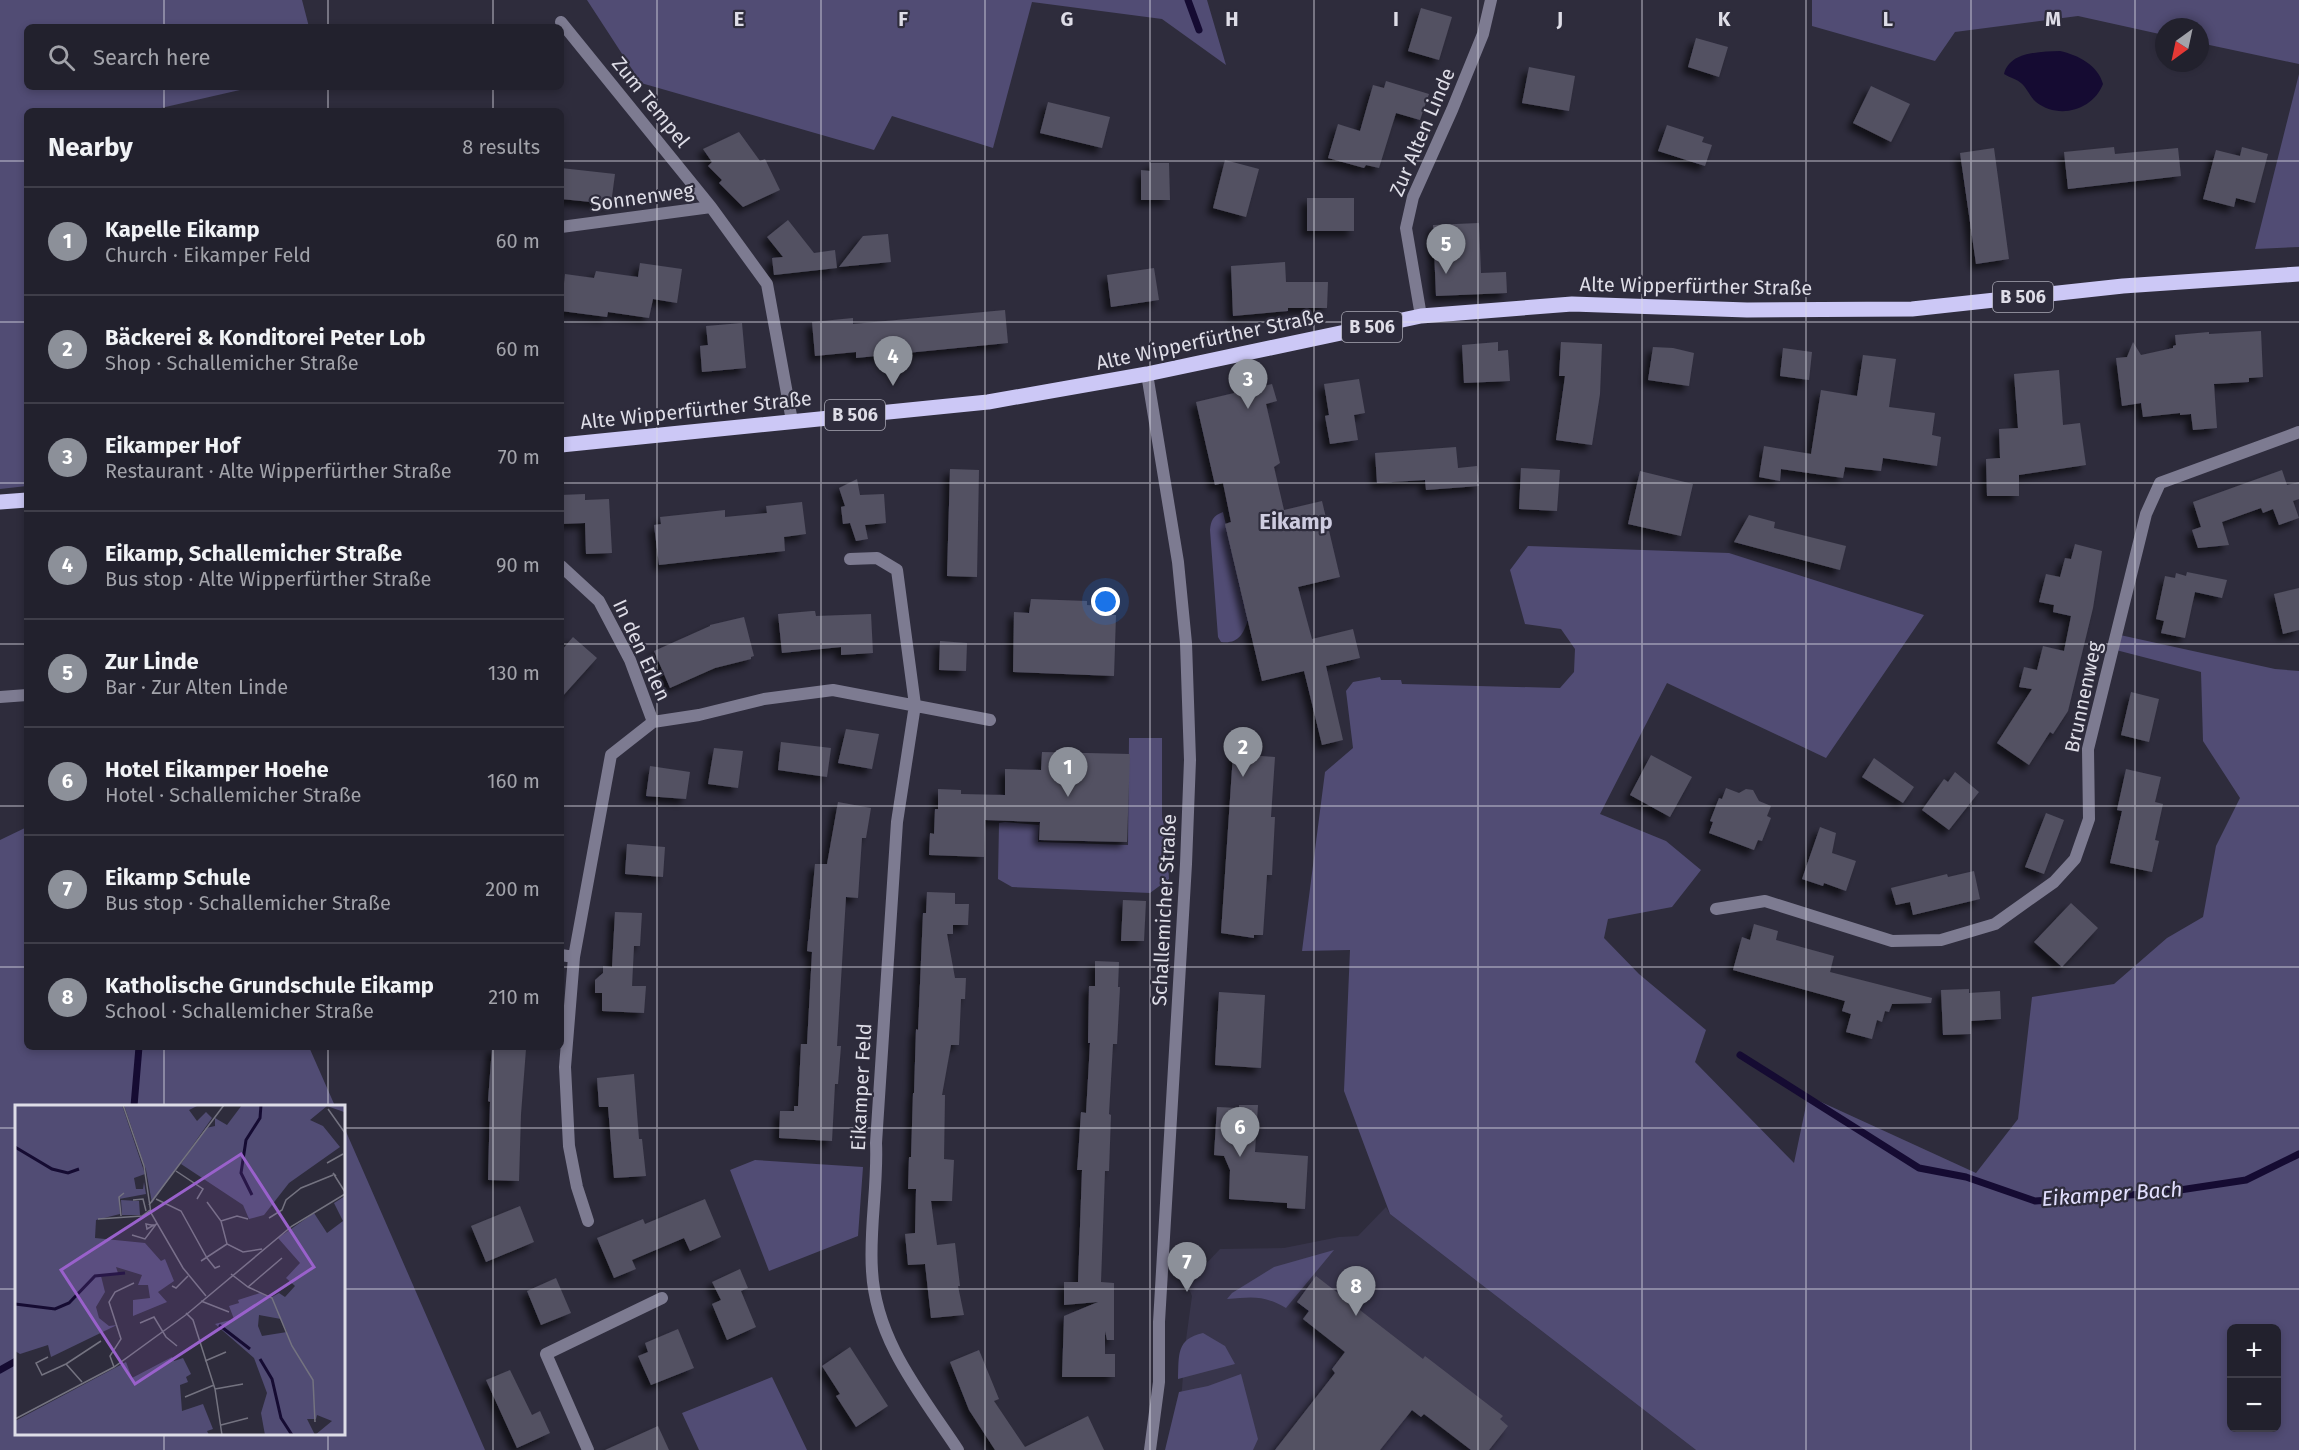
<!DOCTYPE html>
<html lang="en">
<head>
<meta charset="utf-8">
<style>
	body { margin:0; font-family:"Fira Sans",sans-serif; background:#2e2e39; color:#f1f3f6 }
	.controls { position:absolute; right:18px; bottom:18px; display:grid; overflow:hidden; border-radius:9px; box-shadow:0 3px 9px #0003 }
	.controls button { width:54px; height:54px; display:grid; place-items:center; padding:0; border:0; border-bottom:2px solid #3f3e49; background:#22212d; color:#f1f3f6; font:30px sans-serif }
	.compass { position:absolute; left:2155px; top:18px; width:54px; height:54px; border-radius:50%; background:#22212d; box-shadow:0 3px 9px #0003; rotate:213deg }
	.you { position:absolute; left:1106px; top:602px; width:21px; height:21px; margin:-15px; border:4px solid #fff; border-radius:50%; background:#1a73e8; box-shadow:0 0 0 9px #1a73e833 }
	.badge { display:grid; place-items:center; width:39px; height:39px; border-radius:50%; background:#8c9099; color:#fff; font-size:20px; font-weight:700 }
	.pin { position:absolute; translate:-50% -50px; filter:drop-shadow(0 2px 3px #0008) }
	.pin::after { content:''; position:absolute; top:32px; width:21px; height:18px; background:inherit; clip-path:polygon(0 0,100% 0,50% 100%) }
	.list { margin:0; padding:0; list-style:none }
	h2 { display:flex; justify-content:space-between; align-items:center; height:78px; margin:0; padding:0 24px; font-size:26px }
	h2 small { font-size:20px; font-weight:400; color:#a2a3aa }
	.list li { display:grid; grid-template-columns:39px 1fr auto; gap:18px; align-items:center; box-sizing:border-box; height:108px; padding:0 24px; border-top:2px solid #3f3e49 }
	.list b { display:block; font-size:22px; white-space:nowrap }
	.list p { margin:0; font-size:20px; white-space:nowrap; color:#a2a3aa }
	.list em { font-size:20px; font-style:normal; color:#a2a3aa }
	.icon { flex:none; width:33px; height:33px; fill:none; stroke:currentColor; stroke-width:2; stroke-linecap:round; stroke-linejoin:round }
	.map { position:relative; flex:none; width:2299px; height:1450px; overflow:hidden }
	.search { position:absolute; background:#22212d; box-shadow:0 3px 9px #0003; left:24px; top:24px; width:540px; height:66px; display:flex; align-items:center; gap:15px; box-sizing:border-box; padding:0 21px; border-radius:9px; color:#a2a3aa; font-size:22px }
	.panel { position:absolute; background:#22212d; box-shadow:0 3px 9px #0003; left:24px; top:108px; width:540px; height:942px; border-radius:9px }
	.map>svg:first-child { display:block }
</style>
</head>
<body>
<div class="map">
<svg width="2299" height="1450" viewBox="0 0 2299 1450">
	<defs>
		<filter id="shadow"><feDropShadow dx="-5.5" dy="5.5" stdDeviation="3" flood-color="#0009"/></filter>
	</defs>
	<rect width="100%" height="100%" fill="#2e2c3c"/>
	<path fill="#38354b" d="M1386 1207 1390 1214 1696 1450H1213L1175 1426 1182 1389 1185 1347 1192 1296 1187 1284 1220 1249 1284 1248 1339 1237 1358 1236Z"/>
	<path fill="#514c74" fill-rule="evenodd" d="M0 0H302L309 27H27V87H253L148 111H27V486L0 489Z
		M587 0H1207L1226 65 1162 19 1032 2 993 148 892 116 874 150 641 83Z
		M1812 0H2299V64L2200 43V27H2164V35L2078 16 1955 32 1935 61 1812 26Z
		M2299 74V247L2255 249Z
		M1223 512 1248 620C1243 635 1238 644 1221 642L1218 637 1210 530C1211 520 1213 516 1223 512Z
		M1528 546 1729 553 1924 615 1826 758 1667 683 1600 814 1666 841 1701 870 1672 907 1608 919 1604 938 1639 974 1706 1030 1695 1062 1794 1163 1808 1096 1976 1173 2018 1119 2032 997 2114 984 2167 938 2203 917 2216 846 2240 798 2203 741 2201 672 2116 650 2120 635 2275 669 2299 671V1450H1696L1390 1214 1344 1091 1350 950 1302 951 1325 772 1353 748 1346 691 1353 682 1380 677 1381 680H1401L1402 684 1560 688 1574 672 1575 649 1561 629 1525 624 1510 570ZM2232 1328H2276V1428H2232Z
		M1129 738H1162V817L1167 838 1169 879 1150 893 1012 887 998 879 999 823 1005 822 1039 825 1038 842 1128 845Z
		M27 827V1047H309L335 1106H16V1434H344V1127L485 1450H0V840Z
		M755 1160 863 1167 858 1236 769 1271 730 1170Z
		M1334 1250 1286 1308C1263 1295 1253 1297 1227 1299L1232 1293 1274 1267Z
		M1203 1333 1225 1346 1235 1364 1178 1379C1179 1355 1176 1339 1203 1333Z
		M1241 1374 1258 1439 1253 1450H1165L1179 1392 1208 1386Z
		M772 1377 807 1450H699L682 1413Z"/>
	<path fill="#150b32" d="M2060 51C2078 55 2098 65 2103 84 2093 110 2059 120 2036 102 2030 97 2027 88 2021 83 2017 79 2010 78 2004 74 2010 51 2040 52 2060 51Z"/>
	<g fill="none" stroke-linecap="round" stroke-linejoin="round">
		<path stroke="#150b32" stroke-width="7" d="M1188 0 1199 30
			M1740 1055 1919 1168 1966 1177 2035 1201 2160 1193 2246 1180 2299 1154
			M134 1106 139 1047
			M0 1370 16 1361"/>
	</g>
	<path fill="#535162" filter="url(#shadow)" d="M1421 8 1452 17 1439 60 1408 51Z
		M1696 38 1728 47 1719 77 1688 67Z
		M1529 67 1575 76 1569 111 1522 103Z
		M1386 81 1429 94 1420 120 1396 113 1379 168 1366 165 1364 168 1328 158 1338 124 1360 131 1373 85 1384 88Z
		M1871 86 1910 104 1891 142 1853 123Z
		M1048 102 1110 117 1102 148 1040 133Z
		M1667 125 1704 137 1702 142 1712 145 1705 166 1658 151Z
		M739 132 760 161 765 159 780 190 743 207 719 183 722 180 708 166 712 162 703 149Z
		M2114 147 2115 154 2178 148 2181 176 2068 189 2064 152Z
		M2242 147 2268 154 2255 203 2236 198 2234 207 2203 199 2216 150 2240 156Z
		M1994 148 2009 259 1976 264 1960 153Z
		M1225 160 1259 169 1246 217 1213 208Z
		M1150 163H1169L1170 200H1141V170L1150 171Z
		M561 168 615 174 611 204 561 199Z
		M1307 198H1354V231H1307Z
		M788 220 814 253 835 250 837 268 774 275 772 258 783 257 767 237Z
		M1479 223 1481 273 1506 272 1507 293 1436 296 1433 225Z
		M888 234 891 262 839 267 863 236Z
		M1285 262 1286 282H1328L1327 308H1288V311L1233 316 1231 266Z
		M640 263 682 269 677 303 653 299 649 318 608 312 607 317 561 311 565 274 594 278 596 271 638 277Z
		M1154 268 1159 300 1111 307 1107 275Z
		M1005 310 1008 343 856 358V352L815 356 812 322 853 318V324Z
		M742 323 746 368 702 372 700 346 708 345 706 326Z
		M2261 331 2263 377 2249 378V382L2214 384 2217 428 2193 430 2191 414 2180 415V413L2143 417 2141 403 2122 406 2116 358 2127 357 2133 342 2141 355 2173 348V346L2176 345 2175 335 2209 332V334Z
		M1498 342V351L1508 350 1510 381 1464 383 1462 345Z
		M1561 342 1602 344 1600 394 1592 445 1556 440 1565 376H1559Z
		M1653 347 1673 348 1694 353 1689 386 1648 380Z
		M1783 348 1812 352 1809 380 1780 376Z
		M1863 355 1896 359 1889 407 1935 413 1932 435 1941 437 1937 466 1883 458 1881 471 1845 467 1843 478 1781 469 1780 481 1759 477 1764 446 1811 454 1821 390 1857 396Z
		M2059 370 2063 425 2080 423 2086 465 2019 475V496H1987L1986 459 2000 458 1999 429 2018 428 2014 374Z
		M1359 379 1365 413 1354 415 1358 440 1330 444 1325 416 1329 415 1324 384Z
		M1272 384 1277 401 1266 404 1280 463 1274 467 1284 510 1322 501 1340 577 1298 587 1312 639 1353 629 1360 658 1326 666 1343 740 1322 745 1304 671 1262 681 1225 524 1231 522 1223 483 1215 485 1196 402Z
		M1456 447 1458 468 1477 466 1479 486 1426 490 1425 480 1377 483 1375 453Z
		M1521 468 1560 470 1557 511 1519 509Z
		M950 469 979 470 977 577 947 576Z
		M2282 470 2287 485 2299 482V499L2293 501 2299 518 2279 525 2273 509 2263 513 2261 508 2222 522 2229 545 2198 548 2192 530 2201 527 2193 502Z
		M1640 471 1693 484 1681 536 1628 524Z
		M857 479 860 495 884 494 886 523 865 525 868 539 856 541 850 523 843 524 841 507 845 506 839 488Z
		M585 494V500L609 499 612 553 586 554 585 523 561 524V495Z
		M802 502 806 534 784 537 785 551 659 565 654 525 661 524 660 517 725 510V517L767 513 766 506Z
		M1749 515 1775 522 1774 528 1846 546 1840 570 1734 542Z
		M2075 544 2102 551 2093 608 2068 711 2053 734 2050 732 2029 765 1997 743 2032 689 2019 687 2024 667 2037 670 2043 646 2064 651 2071 616 2053 612 2054 605 2039 602 2046 574 2060 577 2065 558 2071 559Z
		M2187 572 2227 580 2222 598 2195 592 2185 638 2161 633 2164 621 2156 619 2165 576 2175 578 2176 573 2186 576Z
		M2299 588V630L2283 634 2274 594Z
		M1031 599 1087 601V605L1100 606 1101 615H1116L1114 676 1013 672 1014 612 1029 613Z
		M812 611H815L816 616 871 614 873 653 841 655V647L782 653 778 614Z
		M744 617 754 656 751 657V659L715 668 670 688 654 651 710 626V625Z
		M573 637 597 658 561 698V651Z
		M940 641 967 643 966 671 939 670Z
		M2131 692 2159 699 2149 742 2121 735Z
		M846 729 879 734 872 769 838 763Z
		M781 742 831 748 827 777 778 770Z
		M714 748 743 751 738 788 708 784Z
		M1042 752 1130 754 1127 842 1039 840 1040 822 985 820 984 857 929 855 930 833 934 834 935 809H938V789L961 790V794L1005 795V769L1041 770Z
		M1233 754 1275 757 1271 817H1275L1272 875H1267L1263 935H1254V938L1221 933Z
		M1651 755 1692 777 1670 817 1630 795Z
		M1874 758 1914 787 1903 803 1862 777Z
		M650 766 690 772 686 799 646 796Z
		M2126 769 2161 777 2155 802 2163 804 2155 840 2159 841 2152 872 2110 863 2122 811 2117 810Z
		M1955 772 1979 792 1949 830 1922 810 1944 779 1948 782Z
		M1726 788 1739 793 1746 789 1753 790 1759 801 1771 806 1767 816 1771 818 1762 841 1758 840 1754 850 1709 833 1713 822 1710 821 1719 798 1722 799Z
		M838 802 871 808 866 838H862L858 898 846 897 837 1046H841L838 1084H835L832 1141 779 1138 780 1111H794V1106H798L801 1044H807L812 952 807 951 815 864H827Z
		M2046 813 2064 820 2044 874 2025 867Z
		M1820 827 1836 833 1832 853 1856 861 1846 891 1824 883 1823 886 1802 879Z
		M627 844 665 847 663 877 625 874Z
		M1974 871 1980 899 1913 915 1910 902 1896 905 1891 888 1947 874 1948 877Z
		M927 892 955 893V904H969L968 925H953V934H947L955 978H966L965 999H961L959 1045H951L942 1095H945L944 1159 954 1160 952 1201H931L937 1245 955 1243 960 1286H958L964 1315 931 1318 925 1264 908 1265 905 1234 915 1233 916 1189H908L909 1157H911L913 1093H914L916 1029 918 1030 923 913H926Z
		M1123 900 1146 901 1144 941H1121Z
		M2071 903 2098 928 2062 967 2034 942Z
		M615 912 642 913 640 946H634L632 986H646L644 1013 602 1011V993H595V980L603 973V966L612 967Z
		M1754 924 1778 931 1776 940 1834 956 1830 972 1932 998 1931 1003 1892 1004 1889 1012 1885 1011 1882 1022 1877 1020 1872 1039 1846 1032 1851 1014 1842 1011 1845 1001 1733 970 1742 937 1750 940Z
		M1095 961 1119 962 1118 987H1120L1117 1044H1113L1109 1114 1111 1115 1109 1171H1105L1101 1282 1114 1283V1340H1107L1105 1331V1354H1115V1377H1062L1064 1316 1098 1302 1064 1305V1282H1078L1082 1170H1077L1078 1157 1081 1112 1086 1113 1090 1043H1088L1089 986H1095Z
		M1969 989V993L2000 991 2001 1019 1971 1021V1034L1943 1035 1941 990Z
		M1219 992 1265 995 1261 1068 1215 1065Z
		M492 1047 526 1049 521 1114 519 1181 488 1180 490 1102 488 1101Z
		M634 1074 639 1139H642L646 1176 614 1178 608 1107H599L597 1078Z
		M1239 1105H1258L1255 1152 1308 1156 1305 1209 1287 1208V1203L1229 1199 1230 1170 1224 1156 1214 1155 1217 1107 1239 1108Z
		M705 1199 721 1237 690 1251 684 1238 632 1260 636 1269 614 1278 597 1238 643 1219 645 1224Z
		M520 1206 534 1242 486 1262 471 1226Z
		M740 1269 748 1288 741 1291 756 1327 727 1340 712 1304 721 1300 712 1282Z
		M1316 1276 1423 1359 1425 1356 1503 1416 1500 1419 1508 1426 1489 1450H1471L1424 1414 1421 1417 1412 1410 1380 1450H1275L1335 1373 1332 1369 1345 1352 1303 1319 1309 1311 1297 1302Z
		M556 1278 571 1313 541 1325 527 1291Z
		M678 1329 694 1368 651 1385 638 1356 648 1352 645 1343Z
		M850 1347 888 1406 856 1427 836 1396 840 1394 822 1366Z
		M979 1350 999 1399 994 1401 1025 1447 1088 1416 1104 1450H995L969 1410 950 1362Z
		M510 1370 532 1415 540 1411 550 1433 517 1448 486 1380Z
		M658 1426 669 1450H605Z"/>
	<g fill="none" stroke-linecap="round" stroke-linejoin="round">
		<path stroke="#7d7b91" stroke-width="12" d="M561 22 711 207
			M561 227 711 207 767 284 792 421
			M1421 316 1406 228 1413 197 1452 110 1483 34 1491 0
			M850 559 877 558 897 570 915 705 897 822 876 1143C878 1186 869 1229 872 1271 876 1341 921 1394 958 1450
			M561 566 599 601 630 660 653 722 611 755 574 957 565 1067 569 1146 577 1187 588 1221
			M0 697 27 695
			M653 722 699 715 764 699 833 690 990 720
			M1716 909 1765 901 1892 941 1941 940 1995 924 2054 882 2075 859 2089 819 2088 749 2146 514 2160 483 2299 432
			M561 955 574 957
			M588 1450 546 1354 662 1298"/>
		<path stroke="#7d7b91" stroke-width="12" d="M1147 374 1178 562 1186 643 1190 760 1186 864 1159 1322V1382L1150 1450"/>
		<path stroke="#ccc8f6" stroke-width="15" d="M561 445 988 402 1147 374 1421 316 1572 304 1747 310 1912 309 2123 286 2299 274
			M0 502 27 500"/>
	</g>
	<path fill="none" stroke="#dedde7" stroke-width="1.5" stroke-opacity="0.55" d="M164 0V27M328 0V27M493 0V27M657 0V1450M821 0V1450M985 0V1450M1150 0V1450M1314 0V1450M1478 0V1450M1642 0V1450M1806 0V1450M1971 0V1450M2135 0V1450M164 87V111M328 87V111M493 87V111M0 161H27M561 161H2299M0 322H27M561 322H2299M0 483H27M561 483H2299M0 644H27M561 644H2299M0 806H27M561 806H2299M0 967H27M561 967H2299M164 1047V1106M328 1047V1106M493 1047V1450M0 1128H16M344 1128H2299M0 1289H16M344 1289H2299M164 1434V1450M328 1434V1450"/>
	<g text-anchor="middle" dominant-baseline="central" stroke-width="4.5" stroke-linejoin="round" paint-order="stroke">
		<g fill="#2e2c3c" stroke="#a9a8b4" stroke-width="1.5">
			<rect x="1993" y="282" width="60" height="30" rx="4.5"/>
			<rect x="1342" y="312" width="60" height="30" rx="4.5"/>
			<rect x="825" y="400" width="60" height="30" rx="4.5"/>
		</g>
		<g font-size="18" font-weight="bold" fill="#dedde7">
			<text x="2023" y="297">B 506</text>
			<text x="1372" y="327">B 506</text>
			<text x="855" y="415">B 506</text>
		</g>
		<g font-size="20" fill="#dedde7" stroke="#2e2c3c">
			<text transform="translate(651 102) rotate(51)">Zum Tempel</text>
			<text transform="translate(1422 132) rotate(-67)">Zur Alten Linde</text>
			<text transform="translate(642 197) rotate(-8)">Sonnenweg</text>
			<text transform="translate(1696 286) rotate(1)">Alte Wipperfürther Straße</text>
			<text transform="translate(1210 339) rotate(-12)">Alte Wipperfürther Straße</text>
			<text transform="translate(696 410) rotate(-6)">Alte Wipperfürther Straße</text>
			<text transform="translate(642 650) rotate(65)">In den Erlen</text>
			<text transform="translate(2083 697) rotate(-78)">Brunnenweg</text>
			<text transform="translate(1164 910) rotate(-87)">Schallemicher Straße</text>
			<text transform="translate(861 1087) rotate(-87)">Eikamper Feld</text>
		</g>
		<g font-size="21" font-style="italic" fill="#e2dffe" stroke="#2e2c3c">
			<text transform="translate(2112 1194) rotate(-4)">Eikamper Bach</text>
		</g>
		<g font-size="22" font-weight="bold" fill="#cecce0" stroke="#2e2c3c">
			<text x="1296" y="521">Eikamp</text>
		</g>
	</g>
	<g transform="translate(15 1105)">
		<rect width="330" height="330" fill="#2e2c3c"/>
		<path d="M0 0H107L130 69 119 73 121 84H128L129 77 131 89 104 94 105 109 81 115 80 133 130 138 146 156 150 154 159 176 143 187 152 197 118 211V195L135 193 133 180H123L127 170 101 162 103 168 86 171 90 187 81 202 84 213 94 221 102 220 36 252 33 240 5 249 0 246ZM109 0H184L174 5 182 16 191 7 197 13 137 98 131 65ZM227 0H330L329 7 312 1 295 15 308 21 325 42 274 78 249 110 234 114 228 100 166 59 191 23 200 21V13L212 20ZM330 91V330H250L246 308 252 288 239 253 200 219 219 214 214 201 224 198 223 195 245 188 255 193 264 188 270 192 280 181 271 173 285 158 263 133 299 108 312 128 328 116 319 98ZM244 210 266 214 272 227 247 231 243 221ZM302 310 317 316 300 330 292 314H301ZM106 95 124 96 125 110H107ZM157 252 159 256 168 253 176 269 171 272 173 277 165 280 167 306 188 299 198 324 192 326 194 330H0V316L111 257 117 273Z" fill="#514c74" fill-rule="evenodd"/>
		<path fill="none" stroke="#150b32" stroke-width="3" d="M0 42 37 64 53 68 64 64M237 90 226 68 231 35 245 13 246 0M0 199 40 204 54 198 80 171 110 168M204 220 235 244M245 254 257 274 266 313 277 330"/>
		<path fill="none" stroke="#747380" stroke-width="1.5" d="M108 0 129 61 136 108 168 163 191 191M313 4 330 28M312 58 328 49M161 66 188 84 182 94M321 71 318 68 330 87M141 94 166 106 192 153 200 163 205 161M118 95 128 94 131 106M192 97 206 116 212 139 228 147 247 144M134 100 209 0M106 111 104 92 109 88M254 113 267 105 271 95 286 83 318 70M83 114 127 111 135 105M206 116 222 111 233 114M131 119 136 120H139L132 124ZM117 130 130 134 142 118M186 156 212 139M216 169 233 182 267 153M157 181 161 183 173 171M233 182 257 193 277 241 298 275 300 317M186 196 214 207M171 208 178 215 200 284 207 330M125 218 139 212 151 232 162 241M33 252 21 258 27 270 51 259 67 277M190 256 211 247M51 259 86 236M99 262 95 251 106 234 94 197 100 187 119 178M200 284 228 279M170 292 199 280M0 314 99 262 172 209 277 121 330 89M206 320 233 313"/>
		<path fill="#9961cb" fill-opacity="0.15" stroke="#9961cb" stroke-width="3" d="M226 49 299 162 120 279 46 165Z"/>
		<rect width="330" height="330" fill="none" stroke="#dedde7" stroke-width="3"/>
	</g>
	<g font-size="20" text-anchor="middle" font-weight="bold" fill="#dedde7" stroke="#2e2c3c" stroke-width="4.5" stroke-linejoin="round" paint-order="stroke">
		<text x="739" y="26">E</text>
		<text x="903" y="26">F</text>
		<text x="1067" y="26">G</text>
		<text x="1232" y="26">H</text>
		<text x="1396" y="26">I</text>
		<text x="1560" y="26">J</text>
		<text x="1724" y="26">K</text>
		<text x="1888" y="26">L</text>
		<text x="2053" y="26">M</text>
	</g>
</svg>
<div class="controls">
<button>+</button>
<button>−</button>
</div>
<svg class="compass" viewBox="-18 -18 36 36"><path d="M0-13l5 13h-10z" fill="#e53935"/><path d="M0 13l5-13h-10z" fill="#a2a3aa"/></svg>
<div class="you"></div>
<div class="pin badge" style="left:1068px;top:797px">1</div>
<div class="pin badge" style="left:1243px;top:777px">2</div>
<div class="pin badge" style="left:1248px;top:409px">3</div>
<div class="pin badge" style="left:893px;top:386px">4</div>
<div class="pin badge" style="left:1446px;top:274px">5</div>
<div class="pin badge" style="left:1240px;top:1157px">6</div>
<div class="pin badge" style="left:1187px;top:1292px">7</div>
<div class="pin badge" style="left:1356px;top:1316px">8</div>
<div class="search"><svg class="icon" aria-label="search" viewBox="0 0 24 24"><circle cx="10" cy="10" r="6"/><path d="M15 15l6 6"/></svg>Search here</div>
<section class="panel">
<h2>Nearby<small>8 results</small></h2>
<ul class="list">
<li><span class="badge">1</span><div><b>Kapelle Eikamp</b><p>Church · Eikamper Feld</p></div><em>60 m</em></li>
<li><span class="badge">2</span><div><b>Bäckerei &amp; Konditorei Peter Lob</b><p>Shop · Schallemicher Straße</p></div><em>60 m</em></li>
<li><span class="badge">3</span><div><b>Eikamper Hof</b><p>Restaurant · Alte Wipperfürther Straße</p></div><em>70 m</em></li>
<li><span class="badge">4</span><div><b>Eikamp, Schallemicher Straße</b><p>Bus stop · Alte Wipperfürther Straße</p></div><em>90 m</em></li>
<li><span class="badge">5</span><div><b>Zur Linde</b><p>Bar · Zur Alten Linde</p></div><em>130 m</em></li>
<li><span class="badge">6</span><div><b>Hotel Eikamper Hoehe</b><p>Hotel · Schallemicher Straße</p></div><em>160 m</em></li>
<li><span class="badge">7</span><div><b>Eikamp Schule</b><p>Bus stop · Schallemicher Straße</p></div><em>200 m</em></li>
<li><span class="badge">8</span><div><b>Katholische Grundschule Eikamp</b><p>School · Schallemicher Straße</p></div><em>210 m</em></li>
</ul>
</section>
</div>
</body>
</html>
